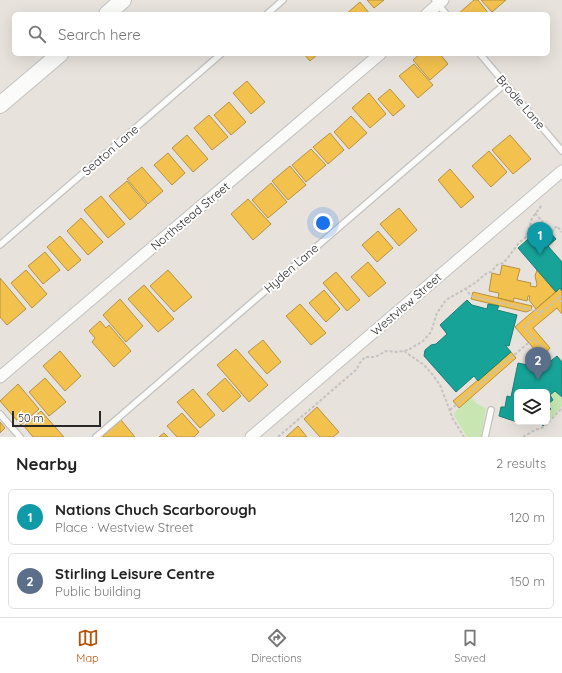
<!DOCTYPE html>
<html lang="en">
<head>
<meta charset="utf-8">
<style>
	body { margin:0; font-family:Quicksand,sans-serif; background:#f2f2f2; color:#222 }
	.controls { position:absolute; right:12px; bottom:12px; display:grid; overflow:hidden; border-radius:6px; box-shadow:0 4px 16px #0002 }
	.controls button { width:36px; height:36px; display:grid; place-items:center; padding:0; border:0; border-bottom:1px solid #e0e0e0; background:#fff; color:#222; font:20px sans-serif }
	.scale { position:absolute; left:12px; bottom:10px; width:89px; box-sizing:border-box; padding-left:4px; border:2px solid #282828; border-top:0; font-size:11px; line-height:14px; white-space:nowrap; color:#282828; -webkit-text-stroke:3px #fff; paint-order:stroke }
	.you { position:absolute; left:323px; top:223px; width:14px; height:14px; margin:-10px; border:3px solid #fff; border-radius:50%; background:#1a73e8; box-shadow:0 0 0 6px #1a73e833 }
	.badge { display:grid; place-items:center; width:26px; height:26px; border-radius:50%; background:#b45309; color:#fff; font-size:13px; font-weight:700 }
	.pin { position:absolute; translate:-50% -33px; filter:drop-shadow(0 1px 2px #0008) }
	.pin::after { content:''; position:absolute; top:21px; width:14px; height:12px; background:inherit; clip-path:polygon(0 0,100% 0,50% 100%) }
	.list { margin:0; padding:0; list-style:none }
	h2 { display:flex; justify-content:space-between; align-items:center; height:52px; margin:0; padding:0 16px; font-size:17px }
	h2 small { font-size:13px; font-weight:400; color:#767676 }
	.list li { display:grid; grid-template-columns:26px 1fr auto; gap:12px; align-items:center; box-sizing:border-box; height:56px; margin:0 8px 8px; padding:0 8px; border:1px solid #e0e0e0; border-radius:6px }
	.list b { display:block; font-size:15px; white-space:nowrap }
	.list p { margin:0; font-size:13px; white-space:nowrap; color:#767676 }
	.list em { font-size:13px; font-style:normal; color:#767676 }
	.icon { flex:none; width:22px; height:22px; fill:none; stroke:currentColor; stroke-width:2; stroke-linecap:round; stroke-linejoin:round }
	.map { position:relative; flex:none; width:562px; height:437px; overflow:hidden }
	.search { position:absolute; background:#fff; box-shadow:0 4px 16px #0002; left:12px; right:12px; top:12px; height:44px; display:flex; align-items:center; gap:10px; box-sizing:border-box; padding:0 14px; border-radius:6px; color:#767676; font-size:15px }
	.sheet { height:180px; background:#fff }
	nav { display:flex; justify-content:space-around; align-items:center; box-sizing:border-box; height:56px; border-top:1px solid #e0e0e0; background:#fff; font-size:11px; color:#767676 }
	nav a { display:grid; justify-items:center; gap:2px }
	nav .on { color:#b45309 }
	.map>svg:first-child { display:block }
</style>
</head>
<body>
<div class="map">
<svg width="562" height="437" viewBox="0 0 562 437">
	<rect width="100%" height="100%" fill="#e7e2dc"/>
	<path fill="#c7e6b1" d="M555 391 562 397V406L550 420 547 417V413L551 409 547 405 553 400 550 395Z
		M471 397 477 404 486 408 481 437H467L455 417 454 413Z"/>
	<path fill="#f2c14e" stroke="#b59343" d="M367 0H384L374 8Z
		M474 0H478L489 14H458Z
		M481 0H506L492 12Z
		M360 2 370 14H346Z
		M304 54H318L310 61Z
		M420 54H440L448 64 430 80 413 60Z
		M414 64 433 85 418 98 399 76Z
		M247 81 265 102 251 114 233 93Z
		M390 89 405 106 393 116 378 99Z
		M369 93 386 114 370 128 352 108Z
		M229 102 246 122 231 135 214 115Z
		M209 115 228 137 212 150 194 128Z
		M351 116 367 133 349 149 334 132Z
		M330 133 344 150 328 164 313 147Z
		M187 135 208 159 193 172 172 148Z
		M510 135 531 159 513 174 492 150Z
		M311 149 326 165 306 182 292 165Z
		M489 151 507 172 491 187 472 166Z
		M168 153 185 173 172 185 154 165Z
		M290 166 306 185 288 200 272 181Z
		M142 167 163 191 148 204 127 179Z
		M450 169 474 197 461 208 438 180Z
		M127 181 147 205 130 220 109 196Z
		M271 183 287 202 268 218 252 200Z
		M101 196 125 224 108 238 84 210Z
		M248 199 271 224 253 240 231 214Z
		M399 208 417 230 399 246 380 224Z
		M81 218 103 242 88 255 67 231Z
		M378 231 393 248 377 262 362 245Z
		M60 236 81 260 68 271 47 247Z
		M45 252 60 270 43 284 28 266Z
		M368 262 386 283 369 297 351 277Z
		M502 265 520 269 517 280 531 283 530 286 536 287 537 284 535 276 537 270 556 292 536 309 529 300 530 296H528L527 301 514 298 513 302 498 298 499 293 489 291 492 273 500 275Z
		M26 270 47 294 32 308 11 283Z
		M168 270 192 297 174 312 150 286Z
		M336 272 360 300 347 311 323 283Z
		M0 278 26 309 7 325 0 317Z
		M144 285 174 319 158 332 128 299Z
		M560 288 562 291V314L557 308 533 328 550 348 548 350 545 366 542 368 532 367 535 350 515 327Z
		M324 290 340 309 326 322 309 303Z
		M473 292 532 306 531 310 526 312 471 299Z
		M120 299 143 326 126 342 103 315Z
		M300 304 326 333 311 345 286 316Z
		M100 321 106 328 109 325 131 351 114 367 92 342 95 338 89 331Z
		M263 340 281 362 267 374 248 352Z
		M236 349 268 385 249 402 217 365Z
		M60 351 81 376 65 391 43 366Z
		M511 352 516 358 459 408 453 401Z
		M45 378 66 402 49 416 29 392Z
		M225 378 241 396 223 412 207 394Z
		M18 384 39 409 21 425 0 401Z
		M193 389 215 415 200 428 177 402Z
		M317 407 339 432 333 437H320L304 419Z
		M41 411 64 437H33L24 426Z
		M182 413 199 432 194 437H177L167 426Z
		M121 420 135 437H104L103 436Z
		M0 422 5 428 0 433Z
		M298 426 307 437H286Z
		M164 433 168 437H159Z"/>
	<path fill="#17a398" stroke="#1c7e76" d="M544 225 556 239 548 246 562 262V291L560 288 556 292 518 248Z
		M467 300 472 305 487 309 488 304 499 306 497 310 517 315 509 346 505 345 511 352 478 381 474 376 456 392 424 356 425 350 431 345 436 344 447 334 440 325Z
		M557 356 562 362V397L555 391 550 395 553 400 547 405V392H517V422L499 416 501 407H505L507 396 511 397 518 363 542 368Z
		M547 405 551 409 547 413Z
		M547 417 550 420 543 426 539 422H547Z"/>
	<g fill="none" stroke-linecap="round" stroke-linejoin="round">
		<g stroke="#c3c2c3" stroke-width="8">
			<path id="lane" d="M435 0 446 14
				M267 14 283 0
				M480 54 562 151
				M0 245 221 54
				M0 414 20 437
				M96 437 505 84
				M485 437 491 410"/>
		</g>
		<g stroke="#c3c2c3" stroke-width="13">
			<path id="street" d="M427 14 443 0
				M0 377 380 54
				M251 437 562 171"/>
		</g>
		<g stroke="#c3c2c3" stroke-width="18">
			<path id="secondary" d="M107 14 123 0
				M0 105 60 54"/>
		</g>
		<path stroke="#c4c3c2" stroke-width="2" stroke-dasharray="3 2" stroke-linecap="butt" d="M535 213 551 232 557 226 562 232
			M465 288 471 296 542 312 524 327 542 347 538 368
			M559 298 562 295
			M542 312 559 298 562 302
			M404 351 424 365 432 374 440 385 453 419 464 437
			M450 410 534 338
			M278 437 357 369 359 364 365 357H375L386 351 397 352 408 350 423 341 431 332 437 313 446 300 475 283 487 273 491 272 497 265 503 263 507 259 518 244 527 236 532 218 542 205
			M523 437 535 430 544 427 562 408"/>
		<use href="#lane" stroke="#fbfbfa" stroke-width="5.5"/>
		<use href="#street" stroke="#fbfbfa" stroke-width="11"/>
		<use href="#secondary" stroke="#fbfbfa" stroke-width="16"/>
	</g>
	<g text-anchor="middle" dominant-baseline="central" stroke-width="4" stroke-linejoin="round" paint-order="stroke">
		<g font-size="12" fill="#282828" stroke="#fff">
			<text transform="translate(521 102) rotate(49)">Brodie Lane</text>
			<text transform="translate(110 150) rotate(-41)">Seaton Lane</text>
			<text transform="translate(190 216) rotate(-40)">Northstead Street</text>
			<text transform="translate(291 268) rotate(-41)">Hyden Lane</text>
			<text transform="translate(406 304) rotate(-41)">Westview Street</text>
		</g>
	</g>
</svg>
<div class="controls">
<button><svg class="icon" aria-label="layers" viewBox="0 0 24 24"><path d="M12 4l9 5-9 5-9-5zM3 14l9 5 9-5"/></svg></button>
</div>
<div class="scale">50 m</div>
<div class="you"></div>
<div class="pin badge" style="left:540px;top:255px;background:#0f9aa8">1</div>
<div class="pin badge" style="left:538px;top:380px;background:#5c6f8a">2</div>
<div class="search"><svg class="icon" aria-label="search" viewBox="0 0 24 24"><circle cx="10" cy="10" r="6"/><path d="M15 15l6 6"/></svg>Search here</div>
</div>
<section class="sheet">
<h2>Nearby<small>2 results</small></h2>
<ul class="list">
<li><span class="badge" style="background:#0f9aa8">1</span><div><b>Nations Chuch Scarborough</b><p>Place · Westview Street</p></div><em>120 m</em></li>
<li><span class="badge" style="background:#5c6f8a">2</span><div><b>Stirling Leisure Centre</b><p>Public building</p></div><em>150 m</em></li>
</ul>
</section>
<nav>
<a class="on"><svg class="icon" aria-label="map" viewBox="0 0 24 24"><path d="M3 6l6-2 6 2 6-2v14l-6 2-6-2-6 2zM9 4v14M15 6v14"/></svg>Map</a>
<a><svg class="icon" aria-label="directions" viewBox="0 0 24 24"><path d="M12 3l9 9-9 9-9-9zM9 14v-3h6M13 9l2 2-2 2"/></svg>Directions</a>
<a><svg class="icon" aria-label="saved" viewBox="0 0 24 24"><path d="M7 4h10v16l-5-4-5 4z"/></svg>Saved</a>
</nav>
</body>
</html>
